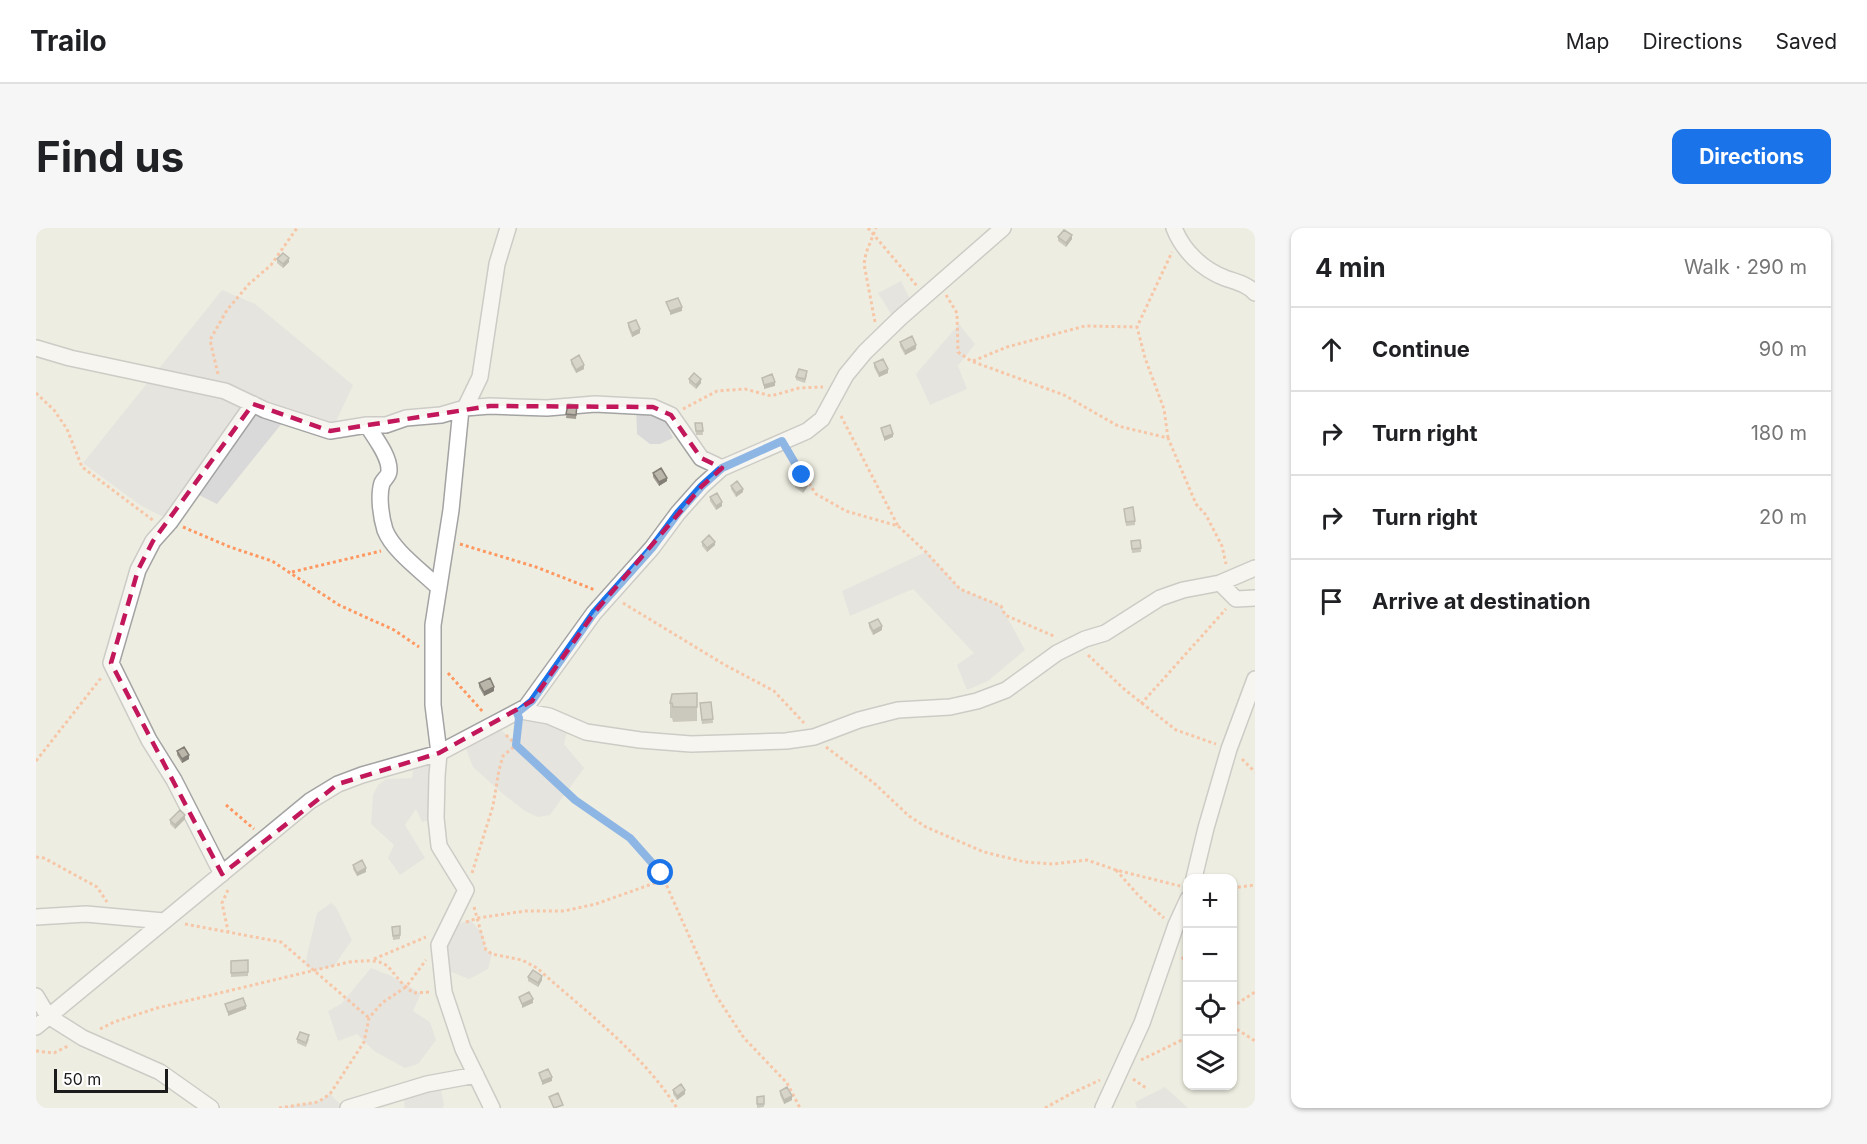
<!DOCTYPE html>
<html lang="en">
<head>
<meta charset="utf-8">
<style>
	body { margin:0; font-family:Inter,sans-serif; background:#f6f6f6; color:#202124 }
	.controls { position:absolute; right:18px; bottom:18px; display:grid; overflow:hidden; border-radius:12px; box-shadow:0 2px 4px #0004 }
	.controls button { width:54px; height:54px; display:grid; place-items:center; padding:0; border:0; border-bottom:2px solid #e0e0e0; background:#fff; color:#202124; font:30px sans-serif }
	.scale { position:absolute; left:18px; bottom:15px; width:114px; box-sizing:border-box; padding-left:6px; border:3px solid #1c1c1c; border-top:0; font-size:16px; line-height:21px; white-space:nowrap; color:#1c1c1c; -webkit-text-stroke:4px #fff; paint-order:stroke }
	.stop { position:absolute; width:18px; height:18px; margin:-14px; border:4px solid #1a73e8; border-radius:50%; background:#fff }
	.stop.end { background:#1a73e8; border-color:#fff; box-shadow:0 2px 6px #0008 }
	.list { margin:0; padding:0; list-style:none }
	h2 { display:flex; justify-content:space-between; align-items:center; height:78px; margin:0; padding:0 24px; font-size:26px }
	h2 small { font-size:20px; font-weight:400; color:#757577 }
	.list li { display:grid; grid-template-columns:39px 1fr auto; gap:18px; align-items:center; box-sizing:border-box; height:84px; padding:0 24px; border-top:2px solid #e0e0e0 }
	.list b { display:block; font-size:22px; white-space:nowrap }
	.list em { font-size:20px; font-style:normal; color:#757577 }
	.icon { flex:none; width:33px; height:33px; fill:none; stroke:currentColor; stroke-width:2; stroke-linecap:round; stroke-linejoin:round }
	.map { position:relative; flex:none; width:1219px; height:880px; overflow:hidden; border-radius:12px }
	header { display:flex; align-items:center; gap:36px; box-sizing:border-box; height:84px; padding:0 30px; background:#fff; border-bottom:2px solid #e0e0e0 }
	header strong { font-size:28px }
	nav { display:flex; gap:33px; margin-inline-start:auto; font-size:21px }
	.intro { display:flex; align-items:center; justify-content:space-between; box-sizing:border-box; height:144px; padding:0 36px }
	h1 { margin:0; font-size:42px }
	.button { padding:15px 27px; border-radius:12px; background:#1a73e8; color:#fff; font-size:21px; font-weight:700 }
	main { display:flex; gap:36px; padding:0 36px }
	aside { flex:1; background:#fff; border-radius:12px; box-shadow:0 2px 4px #0004 }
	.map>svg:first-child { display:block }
</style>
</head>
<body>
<header>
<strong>Trailo</strong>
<nav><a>Map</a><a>Directions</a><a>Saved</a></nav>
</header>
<div class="intro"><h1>Find us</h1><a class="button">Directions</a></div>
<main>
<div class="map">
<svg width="1219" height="880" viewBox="0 0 1219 880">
	<rect width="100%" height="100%" fill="#eeede1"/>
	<path fill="#dad9d9" d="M865 53 875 73 857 89 842 65Z
		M186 62 219 76 317 157 297 200 251 189 181 276 159 265 133 292 104 277 47 235Z
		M923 96 939 116 922 138 931 161 894 177 880 146Z
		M600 177 625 183 637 210 624 216H614L601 206Z
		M890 324 924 361 965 378 989 422 952 453 931 462 921 437 938 425 877 361 814 388 806 363Z
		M487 487 533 496 528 516 548 540 514 587 502 589 489 583 467 566 437 539 427 513 458 495 480 516Z
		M403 525 400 590 386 594 380 581 369 597 389 630 364 647 352 630 358 617 335 596 337 567 342 557 350 551 376 550 379 532Z
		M295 675 300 679 316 712 298 738 277 743 269 736 281 685Z
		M434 692 446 705 450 722 456 726 452 741 433 751 405 740 410 700Z
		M335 740 353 747 385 765 377 783 394 794 400 812 382 836 369 840 338 823 321 806 302 813 292 783 305 776Z
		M401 845 408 876 407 880H369L365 857Z
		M1129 859 1152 880H1101L1099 874Z
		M294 866 308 880H243L282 874Z"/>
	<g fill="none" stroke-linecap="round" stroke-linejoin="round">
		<g stroke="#a3a3a3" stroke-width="18">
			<path id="street" d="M1138 0C1147 23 1166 41 1189 50 1200 54 1211 56 1219 65
				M0 120 34 130 189 163 229 182 294 203 331 197H350L370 190 405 187 429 180 454 178 511 180 559 176 617 179 635 187 665 230 686 240
				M429 180 444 149 461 36 472 0
				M425 181 415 282 397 397V477L403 525 401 548 400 590 403 618 430 662 403 717 408 764 427 821 456 880
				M331 197C338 209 354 228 353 243 353 248 348 251 346 255 342 268 345 289 349 302 357 323 387 344 403 360
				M1184 355 1200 371 1219 370
				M485 483 513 488 550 504 604 512 655 516 750 513 778 509 823 492 862 482 914 479 941 473 970 462 1021 425 1049 411 1069 405 1124 370 1147 362 1184 355 1219 340
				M186 646 138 552 113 512 75 435 102 342 117 313 134 294 217 176
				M1158 650 1170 600 1193 521 1219 451
				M0 689 50 686 128 693
				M0 768 12 788 47 810 124 844 175 880
				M0 799 274 573 302 556 326 547 403 525 490 479 558 385 616 320 642 285 666 258 686 240 771 203 786 191 810 147 829 124 864 90 967 0
				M312 880 391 856 440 847
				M1067 880 1106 795 1140 697 1152 671"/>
		</g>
		<path stroke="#ff9861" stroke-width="3" stroke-dasharray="3 3" stroke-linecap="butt" d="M832 0 881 58
			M910 67 921 85 922 124 935 133 1028 167 1082 198 1132 210 1160 276 1170 287 1186 318 1190 336
			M839 94 828 36 830 25 840 0
			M937 133 971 119 1049 98 1101 99
			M182 146 174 112 191 82 213 56 235 37 261 0
			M0 165 18 182 31 201 46 239 118 293
			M647 181 681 163 709 161 735 168 763 160 787 159
			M805 188 862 298
			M1132 210 1128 181 1109 130 1101 99 1136 24
			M753 225 780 266 810 283 862 298 890 324 924 361 965 378 969 387 1020 409
			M147 299 194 319 236 333 303 377 358 402 383 419
			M424 316 500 339 559 362
			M256 344 345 323
			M587 375 689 437 738 463 768 495
			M1052 427 1088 461 1140 502 1180 516
			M412 445 448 485
			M1105 476 1190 381
			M470 507 539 572 594 610 625 645 679 766 708 810 751 855 764 880
			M790 519 838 555 873 588 890 599 948 624 989 634 1017 636 1051 632 1080 642 1144 658
			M1206 531 1219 544
			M0 533 65 450
			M190 577 218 601
			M0 629 8 630 61 659 71 674
			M1080 642 1103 668 1128 690
			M436 645 457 578 463 542 467 528 480 517 482 500
			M1196 660 1219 657
			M192 662 186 675 192 703
			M438 679 450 722 456 726 486 732 501 740C550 784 605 824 641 880
			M430 694 442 690 489 683H528L560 676 627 652
			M149 696 245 714 333 790
			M1146 729 1152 737
			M338 731 390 709
			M1196 779 1219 764
			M1196 798 1219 813
			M64 801 78 794 121 780 313 734C361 729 346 740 377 765L394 764
			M0 823 18 825 32 818
			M1105 832 1152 809
			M1097 851 1110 860
			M243 880 282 874 294 866 328 814 333 790 346 775 370 759 390 732
			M1009 880 1036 865 1064 852"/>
		<use href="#street" stroke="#fff" stroke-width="15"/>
	</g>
	<path fill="#a19d92" d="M1022 9 1036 11 1030 19 1022 13Z
		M241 31 253 34 247 40 241 35Z
		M592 95 604 105 596 109 592 99Z
		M864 114 880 121 869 127 864 118Z
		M535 132 548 141 540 145 535 136Z
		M838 135 852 145 843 149 838 139Z
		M771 147 769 155 760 152V149Z
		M653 151 665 155 660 161 653 155Z
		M532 176 541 177 540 191 530 190Z
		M659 195H666L667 207H660Z
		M617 245 631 253 623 258 617 249Z
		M759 256 772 258 767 265 759 259Z
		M695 258 707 264 700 269 695 261Z
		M674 269 686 278 680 282 674 273Z
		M1088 281 1099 293V297L1090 298Z
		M1104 312 1105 324 1096 325 1095 313Z
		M666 314 679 317 671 324 666 318Z
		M833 395 846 402 837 407 833 399Z
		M443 455 458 463 448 468 443 459Z
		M661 465V493L637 494 636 490H634V475Z
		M675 474 677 495 666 496 664 475Z
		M141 523 153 531 146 535 141 527Z
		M149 591 139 601 134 596V592Z
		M317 637 330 644 321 648 317 641Z
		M364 698V711L357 712 356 699Z
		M212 732V748L195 749V733Z
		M492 749 506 752 502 759 492 753Z
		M261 811H273L270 819 261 815Z
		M637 862 649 866 641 872 637 866Z
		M744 863 756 872 748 876 744 867Z
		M728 868V879L721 880V869Z"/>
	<path fill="#837f77" d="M1036 7V11L1030 19V15Z
		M253 30V34L247 40V36Z
		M646 79V83L634 87V83Z
		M604 101V105L596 109V105Z
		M880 117V121L869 127V123Z
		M548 137V141L540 145V142Z
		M852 141V145L843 149V145Z
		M665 151V155L660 161V157Z
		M739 154V158L728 161V157Z
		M857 206V209L848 213V209Z
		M631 250V253L623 258V254Z
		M772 254V258L767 265V261Z
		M707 261V264L700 269V265Z
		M686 274V278L680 282V278Z
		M679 314V317L671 324V320Z
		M846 398V402L837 407V403Z
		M458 459V463L448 468V464Z
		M153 527V531L146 535V531Z
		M149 587V591L139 601V597Z
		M330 640V644L321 648V645Z
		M506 748V752L502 759V755Z
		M497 771V775L486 780V776Z
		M210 778V781L192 788V784Z
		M516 849V853L506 857V853Z
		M649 862V866L641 872V868Z
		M756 868V872L748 876V872Z"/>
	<path fill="#bbb6aa" stroke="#837f77" stroke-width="1.5" d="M1028 2 1036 7 1030 15 1022 9Z
		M247 25 253 30 247 36 241 31Z
		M642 70 646 79 634 83 630 74Z
		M600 92 604 101 596 105 592 95Z
		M876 108 880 117 869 123 864 114Z
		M543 127 548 137 540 142 535 132Z
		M847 131 852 141 843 145 838 135Z
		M763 141 771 143 769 151 760 149Z
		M658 145 665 151 660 157 653 151Z
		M736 146 739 154 728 157 726 150Z
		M532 176 541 177 540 187 530 186Z
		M659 195H666L667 203H660Z
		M854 197 857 206 848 209 845 200Z
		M625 240 631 250 623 254 617 245Z
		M764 249 772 254 767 261 759 256Z
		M701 253 707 261 700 265 695 258Z
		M681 265 686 274 680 278 674 269Z
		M1097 279 1099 293 1090 294 1088 281Z
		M673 307 679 314 671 320 666 314Z
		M1104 312 1105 320 1096 321 1095 313Z
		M842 391 846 398 837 403 833 395Z
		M454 450 458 459 448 464 443 455Z
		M661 465V479H637L636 475H634L636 466Z
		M675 474 677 491 666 492 664 475Z
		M148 519 153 527 146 531 141 523Z
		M144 582 149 587 139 597 134 592Z
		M326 632 330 640 321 645 317 637Z
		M364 698V707L357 708 356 699Z
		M212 732V744L195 745V733Z
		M497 742 506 748 502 755 492 749Z
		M493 764 497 771 486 776 483 769Z
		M207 770 210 778 192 784 189 776Z
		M264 804 273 807 270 815 261 811Z
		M512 841 516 849 506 853 503 845Z
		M645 856 649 862 641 868 637 862Z
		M751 859 756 868 748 872 744 863Z
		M522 865 527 877 518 880 513 869Z
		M728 868V876H721V869Z"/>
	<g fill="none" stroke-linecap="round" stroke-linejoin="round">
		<path stroke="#1a73e8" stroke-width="8" d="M625 645 594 610 539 572 480 517 483 490 481 485 496 473 558 385 616 320 642 285 666 258 686 240 746 213 766 247"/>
	</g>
	<path d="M0 0H1219V880H0ZM217 176 294 203 454 178 617 179 635 187 665 230 686 240 666 258 558 385 496 473 403 525 302 556 186 646 75 435 102 342 117 313Z" fill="#eeede1" fill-opacity=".55" fill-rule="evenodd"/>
	<path fill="none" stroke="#c2185b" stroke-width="4.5" stroke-dasharray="12 8" stroke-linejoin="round" d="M217 176 294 203 454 178 617 179 635 187 665 230 686 240 666 258 558 385 496 473 403 525 302 556 186 646 75 435 102 342 117 313Z"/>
</svg>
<div class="controls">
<button>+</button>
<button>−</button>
<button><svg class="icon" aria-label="locate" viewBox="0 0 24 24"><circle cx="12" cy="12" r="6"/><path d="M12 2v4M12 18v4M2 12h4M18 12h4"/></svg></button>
<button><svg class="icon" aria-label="layers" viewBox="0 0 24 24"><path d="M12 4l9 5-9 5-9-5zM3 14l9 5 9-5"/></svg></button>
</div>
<div class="scale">50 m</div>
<div class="stop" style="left:625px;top:645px"></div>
<div class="stop end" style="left:766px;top:247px"></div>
</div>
<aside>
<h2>4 min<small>Walk · 290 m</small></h2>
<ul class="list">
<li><svg class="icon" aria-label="ahead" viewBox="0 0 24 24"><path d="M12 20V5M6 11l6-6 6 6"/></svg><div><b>Continue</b></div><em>90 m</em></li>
<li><svg class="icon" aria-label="right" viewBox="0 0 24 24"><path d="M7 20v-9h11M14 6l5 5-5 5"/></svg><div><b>Turn right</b></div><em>180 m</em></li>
<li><svg class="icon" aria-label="right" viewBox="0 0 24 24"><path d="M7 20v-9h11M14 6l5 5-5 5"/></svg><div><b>Turn right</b></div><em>20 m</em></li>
<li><svg class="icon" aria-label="arrive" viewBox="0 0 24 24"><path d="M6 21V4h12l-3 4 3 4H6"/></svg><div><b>Arrive at destination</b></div></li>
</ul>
</aside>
</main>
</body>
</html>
